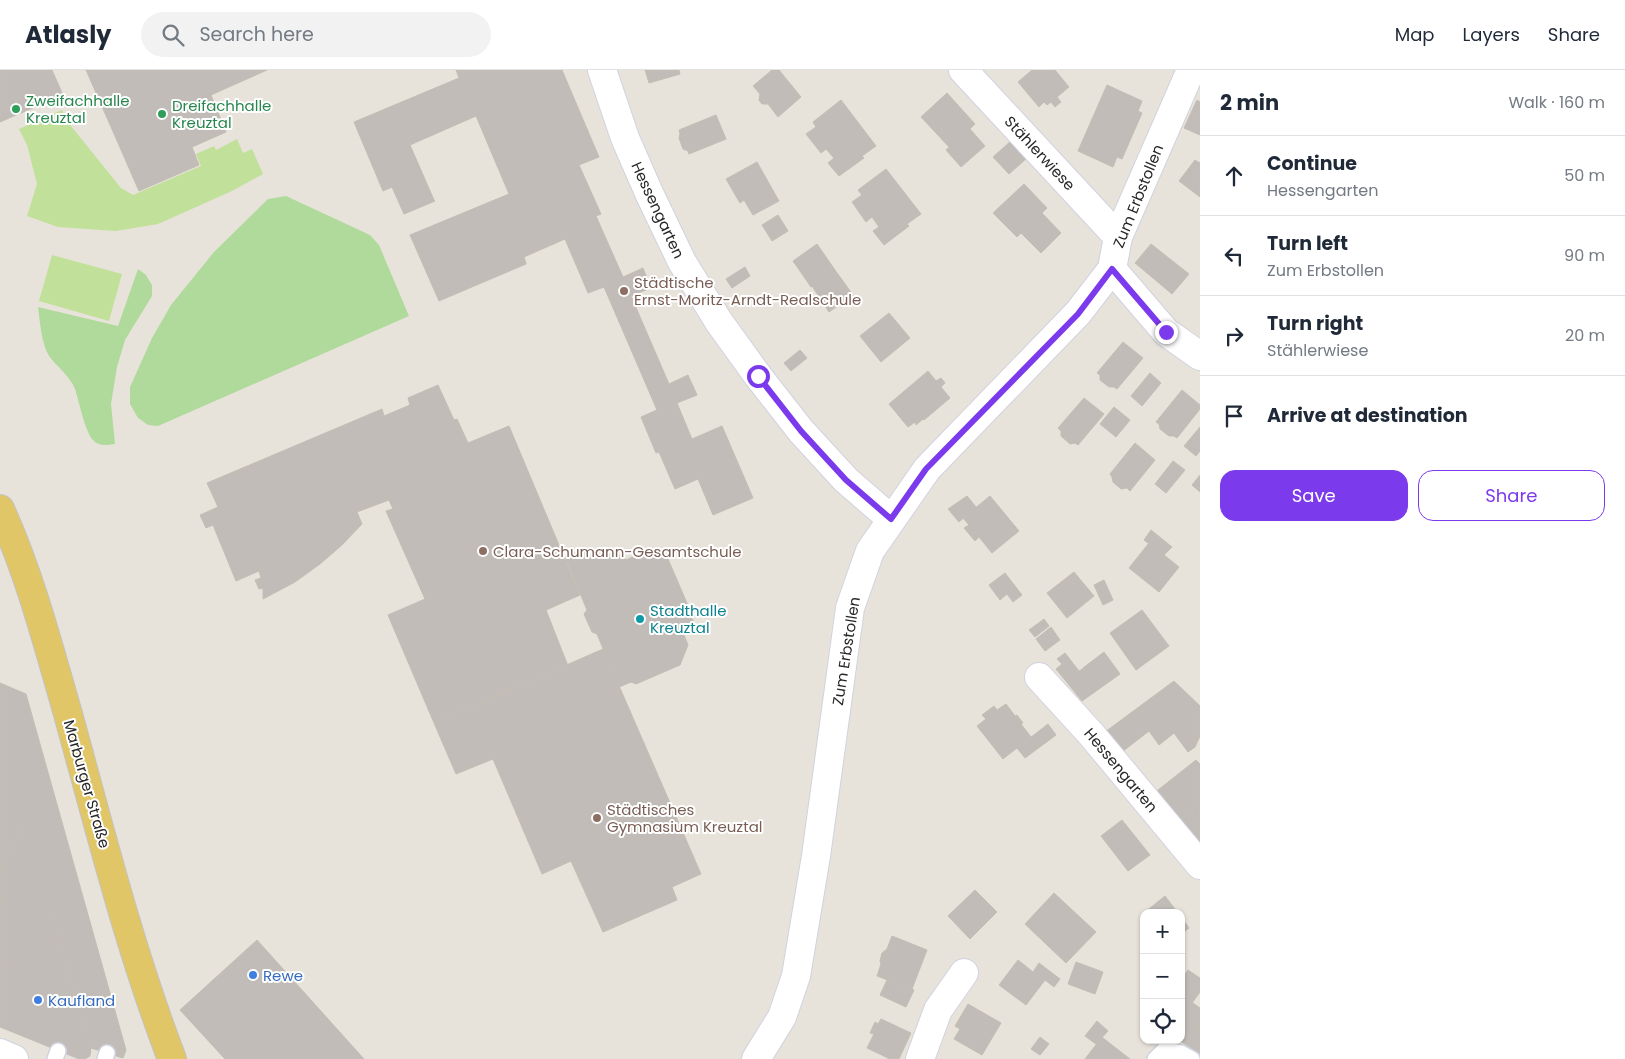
<!DOCTYPE html>
<html lang="en">
<head>
<meta charset="utf-8">
<style>
	body { margin:0; font-family:Poppins,sans-serif; background:#f2f2f3; color:#1f2937 }
	.controls { position:absolute; right:15px; bottom:15px; display:grid; overflow:hidden; border-radius:10px; box-shadow:0 1px 4px #0004 }
	.controls button { width:45px; height:45px; display:grid; place-items:center; padding:0; border:0; border-bottom:1px solid #e0e1e3; background:#fff; color:#1f2937; font:25px sans-serif }
	.stop { position:absolute; width:15px; height:15px; margin:-11px; border:4px solid #7c3aed; border-radius:50%; background:#fff }
	.stop.end { background:#7c3aed; border-color:#fff; box-shadow:0 1px 5px #0008 }
	.list { margin:0; padding:0; list-style:none }
	h2 { display:flex; justify-content:space-between; align-items:center; height:65px; margin:0; padding:0 20px; font-size:21px }
	h2 small { font-size:16px; font-weight:400; color:#747a83 }
	.list li { display:grid; grid-template-columns:32px 1fr auto; gap:15px; align-items:center; box-sizing:border-box; height:80px; padding:0 20px; border-top:1px solid #e0e1e3 }
	.list b { display:block; font-size:19px; white-space:nowrap }
	.list p { margin:0; font-size:16px; white-space:nowrap; color:#747a83 }
	.list em { font-size:16px; font-style:normal; color:#747a83 }
	.actions { display:flex; gap:10px; padding:15px 20px }
	.actions a { flex:1; padding:11px 0; border:1px solid #7c3aed; border-radius:15px; text-align:center; font-size:18px; color:#7c3aed }
	.actions .main { background:#7c3aed; color:#fff }
	.icon { flex:none; width:28px; height:28px; fill:none; stroke:currentColor; stroke-width:2; stroke-linecap:round; stroke-linejoin:round }
	.map { position:relative; flex:none; width:1200px; height:989px; overflow:hidden }
	header { display:flex; align-items:center; gap:30px; box-sizing:border-box; height:70px; padding:0 25px; background:#fff; border-bottom:1px solid #e0e1e3 }
	header strong { font-size:24px }
	nav { display:flex; gap:28px; margin-inline-start:auto; font-size:18px }
	.search { width:350px; height:45px; background:#f2f2f3; display:flex; align-items:center; gap:12px; box-sizing:border-box; padding:0 18px; border-radius:28px; color:#747a83; font-size:19px }
	main { display:flex }
	aside { flex:1; background:#fff }
	.map>svg:first-child { display:block }
</style>
</head>
<body>
<header>
<strong>Atlasly</strong>
<div class="search"><svg class="icon" aria-label="search" viewBox="0 0 24 24"><circle cx="10" cy="10" r="6"/><path d="M15 15l6 6"/></svg>Search here</div>
<nav><a>Map</a><a>Layers</a><a>Share</a></nav>
</header>
<main>
<div class="map">
<svg width="1200" height="989" viewBox="0 0 1200 989">
	<rect width="100%" height="100%" fill="#e8e3da"/>
	<path fill="#b0da9c" d="M286 126 370 165 379 175 409 246 158 356 148 355 138 348 130 334V317L152 268 171 235 214 182 268 129Z
		M138 199 146 205 152 215V226L125 270 117 297 111 334 115 374C107 375 99 377 93 370 85 362 79 331 75 319 70 306 57 297 49 286 41 273 40 251 38 237L118 256Z"/>
	<path fill="#c1e099" d="M62 40 71 56 121 118 133 125 201 96 196 84 214 76 216 80 237 69 243 83 252 79 263 104 232 121 158 154 116 161 58 157 27 146 37 114 27 75 19 59Z
		M52 185 122 204 109 251 39 231Z"/>
	<path fill="#c1bcb7" stroke="#c3beb4" d="M0 0H52L63 25 0 52Z
		M86 0H267L211 25 226 62 192 77 199 95 139 121Z
		M456 0H562L599 87 579 95 601 144 596 146 623 207 643 198 651 218 631 226 669 314 688 305 697 325 677 333 692 369 722 356 753 428 713 445 698 409 675 419 659 382 656 383 641 347 657 340 604 217 588 223 565 169 524 187 526 193V194L439 231 410 165 509 124 476 46 410 75 434 130 435 131 404 144 392 117 383 121 354 52 459 8Z
		M645 0H679L680 4 649 13Z
		M772 0H779L801 27 778 47 768 34H762L759 30 760 24 753 16Z
		M1032 0H1055L1069 17 1057 27 1061 32 1055 37 1051 32 1047 35 1044 32 1039 37 1018 12Z
		M1107 15 1142 31 1138 41 1142 43 1122 89 1117 87 1113 97 1078 81Z
		M947 23 975 54 950 78 921 47Z
		M841 30 876 76 862 86 864 88 839 106 828 93 834 88 826 79 821 83 806 64 816 57 813 52Z
		M1197 30 1200 32V65L1184 58Z
		M716 45 726 69 689 84 688 81 683 79 679 68 680 64 679 60Z
		M970 59 985 76 961 97 946 80Z
		M1011 71 1027 88 1009 104 993 87Z
		M1195 90 1200 93V127L1179 111Z
		M757 92 779 131 753 145 744 130 740 133 726 109Z
		M886 99 921 144 907 154 909 156 884 175 873 161 879 157 872 147 866 152 852 132 862 125 858 120Z
		M1024 114 1047 138 1042 143 1061 163 1041 183 1021 163 1017 167 993 143Z
		M778 145 788 161 772 171 762 155Z
		M817 174 835 200 811 217 793 191Z
		M1151 174 1189 204 1172 224 1135 193Z
		M745 197 750 206 732 218 726 209Z
		M835 200 853 225 829 242 812 216Z
		M889 243 910 268 881 292 860 266Z
		M1123 272 1143 288 1117 319 1114 317H1109L1100 310V305L1097 303Z
		M800 280 807 288 791 301 784 293Z
		M928 301 936 311 941 308 945 313 941 317 950 328 924 350 923 349 916 355 915 352 908 357 889 334Z
		M1150 303 1161 313 1142 336 1131 326Z
		M438 315 454 350 457 349 468 373 509 356 580 525 546 540 568 596 434 653 388 545 425 529 386 441 393 439 389 430 357 442 362 454 342 475 320 494 295 512 263 529V518L259 519 255 510 261 508 259 501 236 511 213 455 206 458 200 445 218 437 207 413 382 339 384 346 410 335 408 328Z
		M1182 320 1200 335V339L1177 368 1174 366H1169L1160 359 1159 354 1156 352Z
		M1084 328 1104 344 1078 375 1075 373 1070 374 1061 366V361L1058 358Z
		M1114 337 1130 350 1116 367 1100 354Z
		M1200 357V381L1196 386 1184 376Z
		M1135 373 1155 390 1130 421 1127 418 1121 419 1113 412 1112 407 1110 404Z
		M1173 391 1185 400 1166 423 1155 414Z
		M1200 405V422L1192 415Z
		M967 426 976 437 959 452 948 439Z
		M990 426 1019 461 992 483 979 467 975 471 964 458 969 455 963 448Z
		M1151 460 1172 477 1164 485 1144 470Z
		M1149 473 1179 497 1159 522 1129 498Z
		M579 480 599 489 614 482 624 487 626 490 647 480 668 489 690 540 687 545 691 547 694 552 692 556 687 558 683 555 682 560 688 575 680 595 636 614 631 612 619 617 597 564 592 562 584 544 587 540 565 487Z
		M1074 502 1094 526 1067 548 1047 523Z
		M1005 503 1022 525 1013 532 1007 524 1000 530 989 515Z
		M1104 510 1113 530 1103 535 1094 515Z
		M1142 540 1169 576 1136 600 1110 563Z
		M1044 549 1049 556 1035 567 1029 560Z
		M1051 557 1060 570 1045 581 1036 569Z
		M603 579 701 804 672 817 677 830 603 862 571 791 542 804 493 689 456 704 434 653Z
		M1104 582 1120 604 1099 619 1083 598Z
		M1065 583 1079 601 1084 598 1099 619 1082 631 1056 599 1062 594 1057 589Z
		M1174 611 1200 636V666L1195 677 1188 682 1174 663 1159 675 1149 661 1122 682 1105 662Z
		M0 613 26 624 126 980 123 988 91 978 51 839 48 840 23 903 0 894V872L3 873 6 865 0 862V838L8 817 0 813V807L24 750 13 746 21 726 0 717Z
		M1006 634 1015 646 1017 645 1023 653 1021 654 1031 667 1003 689 977 656 986 649 982 645 994 636 997 640Z
		M1048 654 1056 665 1025 688 1017 678Z
		M1196 690 1200 694V734L1176 753 1153 724Z
		M0 717 21 726 13 746 24 750 0 807Z
		M1200 734V776L1176 754Z
		M1122 750 1150 785 1128 801 1101 766Z
		M0 813 8 817 0 838Z
		M975 820 997 842 970 869 948 846Z
		M1054 823 1096 862 1066 893 1025 854Z
		M1165 826 1178 843H1144Z
		M51 839 91 978 90 986 85 989H79L0 957V894L23 903 48 840Z
		M1181 847 1189 858 1181 864Z
		M0 862 6 865 3 873 0 872Z
		M892 866 927 880 912 919 877 906 881 894 880 891 882 883 887 879Z
		M257 870 364 989H225L180 940Z
		M1018 890 1033 902 1039 893 1060 909 1054 917 1045 910 1026 935 999 915Z
		M1076 892 1103 902 1095 924 1068 914Z
		M1188 900 1200 908V922L1192 933 1181 925V910Z
		M887 910 914 920 906 937 880 925Z
		M1181 925 1200 938V960L1181 947Z
		M968 934 1001 953 982 985 954 969 960 959 955 956Z
		M1181 947 1200 960V984L1179 970H1181Z
		M881 949 911 963 899 989H890L867 978 874 964 870 963 875 952 878 954Z
		M1097 951 1108 961 1096 974 1085 966Z
		M1040 967 1049 974 1040 985 1031 979Z
		M1102 967 1103 968 1130 989H1085Z"/>
	<g fill="none" stroke-linecap="round" stroke-linejoin="round">
		<g stroke="#d0d2df" stroke-width="18">
			<path id="lane" d="M55 989 58 981
				M105 989 107 983
				M1155 989 1164 980 1181 983 1192 989"/>
		</g>
		<g stroke="#d0d2df" stroke-width="30">
			<path id="street" d="M602 0 625 68 649 123 682 192 719 252 758 306 801 361 846 410 891 449
				M963 0 1118 167
				M1112 199 1166 262 1200 286
				M1039 607 1091 664 1200 795
				M0 983 14 989
				M756 989 782 947 796 906 816 786 850 538 870 481 927 399 1078 243 1112 199 1118 167 1191 0
				M920 989 938 940 964 903"/>
		</g>
		<g stroke="#c3c3c3" stroke-width="30">
			<path id="primary" d="M0 439C30 505 48 575 68 644 100 760 129 877 172 989"/>
		</g>
		<use href="#lane" stroke="#fff" stroke-width="15"/>
		<use href="#street" stroke="#fff" stroke-width="28"/>
		<use href="#primary" stroke="#e0c667" stroke-width="28"/>
	</g>
	<g fill="none" stroke-linecap="round" stroke-linejoin="round">
		<path stroke="#7c3aed" stroke-width="6" d="M758 306 801 361 846 410 891 449 926 399 1078 244 1112 199 1166 262"/>
	</g>
	<g fill="#2e9e5b" stroke="#fff" stroke-width="2">
		<circle cx="16" cy="39" r="5"/>
		<circle cx="162" cy="44" r="5"/>
	</g>
	<g fill="#8d6e63" stroke="#fff" stroke-width="2">
		<circle cx="624" cy="221" r="5"/>
		<circle cx="483" cy="481" r="5"/>
		<circle cx="597" cy="748" r="5"/>
	</g>
	<circle fill="#0f9aa8" stroke="#fff" stroke-width="2" cx="640" cy="549" r="5"/>
	<g fill="#3f7fe0" stroke="#fff" stroke-width="2">
		<circle cx="253" cy="905" r="5"/>
		<circle cx="38" cy="930" r="5"/>
	</g>
	<g text-anchor="middle" dominant-baseline="central" stroke-width="4" stroke-linejoin="round" paint-order="stroke">
		<g font-size="15" fill="#27864d" stroke="#fff" text-anchor="start">
			<text x="26" y="30">Zweifachhalle<tspan x="26" dy="17">Kreuztal</tspan></text>
			<text x="172" y="35">Dreifachhalle<tspan x="172" dy="17">Kreuztal</tspan></text>
		</g>
		<g font-size="15" fill="#272727" stroke="#fff">
			<text transform="translate(1040 83) rotate(47)">Stählerwiese</text>
			<text transform="translate(1138 126) rotate(-68)">Zum Erbstollen</text>
			<text transform="translate(658 140) rotate(65)">Hessengarten</text>
			<text transform="translate(846 581) rotate(-81)">Zum Erbstollen</text>
			<text transform="translate(1121 700) rotate(50)">Hessengarten</text>
			<text transform="translate(87 714) rotate(74)">Marburger Straße</text>
		</g>
		<g font-size="15" fill="#785e54" stroke="#fff" text-anchor="start">
			<text x="634" y="212">Städtische<tspan x="634" dy="17">Ernst-Moritz-Arndt-Realschule</tspan></text>
			<text x="493" y="481">Clara-Schumann-Gesamtschule</text>
			<text x="607" y="739">Städtisches<tspan x="607" dy="17">Gymnasium Kreuztal</tspan></text>
		</g>
		<g font-size="15" fill="#0d838f" stroke="#fff" text-anchor="start">
			<text x="650" y="540">Stadthalle<tspan x="650" dy="17">Kreuztal</tspan></text>
		</g>
		<g font-size="15" fill="#366cbe" stroke="#fff" text-anchor="start">
			<text x="263" y="905">Rewe</text>
			<text x="48" y="930">Kaufland</text>
		</g>
	</g>
</svg>
<div class="controls">
<button>+</button>
<button>−</button>
<button><svg class="icon" aria-label="locate" viewBox="0 0 24 24"><circle cx="12" cy="12" r="6"/><path d="M12 2v4M12 18v4M2 12h4M18 12h4"/></svg></button>
</div>
<div class="stop" style="left:758px;top:306px"></div>
<div class="stop end" style="left:1166px;top:262px"></div>
</div>
<aside>
<h2>2 min<small>Walk · 160 m</small></h2>
<ul class="list">
<li><svg class="icon" aria-label="ahead" viewBox="0 0 24 24"><path d="M12 20V5M6 11l6-6 6 6"/></svg><div><b>Continue</b><p>Hessengarten</p></div><em>50 m</em></li>
<li><svg class="icon" aria-label="left" viewBox="0 0 24 24"><path d="M17 20v-9H6M10 6l-5 5 5 5"/></svg><div><b>Turn left</b><p>Zum Erbstollen</p></div><em>90 m</em></li>
<li><svg class="icon" aria-label="right" viewBox="0 0 24 24"><path d="M7 20v-9h11M14 6l5 5-5 5"/></svg><div><b>Turn right</b><p>Stählerwiese</p></div><em>20 m</em></li>
<li><svg class="icon" aria-label="arrive" viewBox="0 0 24 24"><path d="M6 21V4h12l-3 4 3 4H6"/></svg><div><b>Arrive at destination</b></div></li>
</ul>
<div class="actions"><a class="main">Save</a><a>Share</a></div>
</aside>
</main>
</body>
</html>
